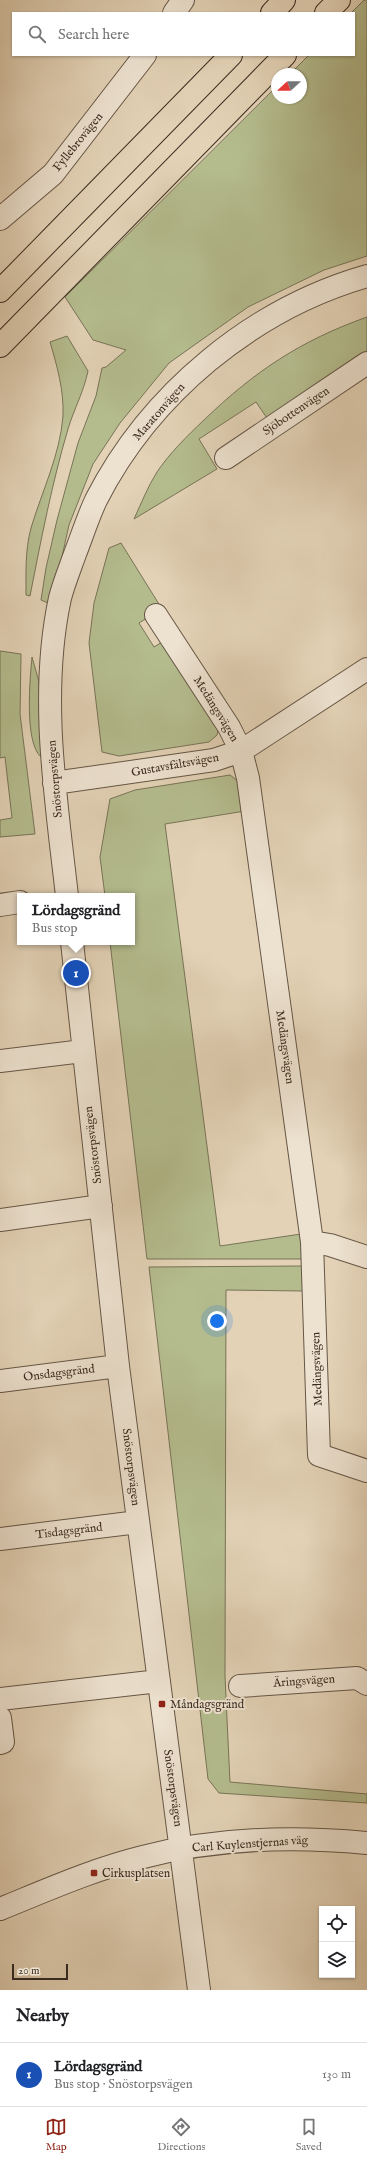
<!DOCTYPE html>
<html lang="en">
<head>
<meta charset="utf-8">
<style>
	body { margin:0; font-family:"IM FELL English",serif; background:#f6f6f6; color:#202124 }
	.controls { position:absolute; right:12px; bottom:12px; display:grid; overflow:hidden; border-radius:0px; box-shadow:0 1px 3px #0004 }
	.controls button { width:36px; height:36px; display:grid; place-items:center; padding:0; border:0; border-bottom:1px solid #e0e0e0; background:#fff; color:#202124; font:20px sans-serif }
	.compass { position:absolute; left:271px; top:68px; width:36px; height:36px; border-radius:50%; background:#fff; box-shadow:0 1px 3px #0004; rotate:249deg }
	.scale { position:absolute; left:12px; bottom:10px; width:56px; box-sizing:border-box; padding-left:4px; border:2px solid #3c2c20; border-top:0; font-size:11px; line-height:14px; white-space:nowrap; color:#3c2c20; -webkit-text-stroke:3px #ede2d0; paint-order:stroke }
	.you { position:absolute; left:217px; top:1321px; width:14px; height:14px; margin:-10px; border:3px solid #fff; border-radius:50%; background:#1a73e8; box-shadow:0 0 0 6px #1a73e833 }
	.badge { display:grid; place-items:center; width:26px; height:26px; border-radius:50%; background:#8f2418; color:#fff; font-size:13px; font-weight:700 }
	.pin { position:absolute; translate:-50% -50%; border:2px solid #fff; box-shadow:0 1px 4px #0006 }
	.popup { position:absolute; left:17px; top:893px; width:118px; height:52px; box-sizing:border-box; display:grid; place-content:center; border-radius:0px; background:#fff; filter:drop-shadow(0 1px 3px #0005); font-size:13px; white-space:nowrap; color:#757577 }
	.popup b { font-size:15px; color:#202124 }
	.popup::after { content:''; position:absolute; left:50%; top:100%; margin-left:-8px; border:8px solid transparent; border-top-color:#fff }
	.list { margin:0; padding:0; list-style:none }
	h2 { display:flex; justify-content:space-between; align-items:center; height:52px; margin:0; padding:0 16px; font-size:17px }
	h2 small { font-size:13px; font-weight:400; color:#757577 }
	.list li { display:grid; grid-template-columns:26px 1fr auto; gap:12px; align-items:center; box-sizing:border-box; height:64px; padding:0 16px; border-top:1px solid #e0e0e0 }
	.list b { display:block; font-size:15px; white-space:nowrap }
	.list p { margin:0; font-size:13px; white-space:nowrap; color:#757577 }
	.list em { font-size:13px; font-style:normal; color:#757577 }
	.icon { flex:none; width:22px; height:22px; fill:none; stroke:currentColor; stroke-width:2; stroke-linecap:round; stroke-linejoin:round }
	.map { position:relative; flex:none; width:367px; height:1990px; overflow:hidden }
	.search { position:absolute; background:#fff; box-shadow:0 1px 3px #0004; left:12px; right:12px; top:12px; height:44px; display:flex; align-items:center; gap:10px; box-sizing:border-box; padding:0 14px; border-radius:0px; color:#757577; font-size:15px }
	.sheet { height:116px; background:#fff }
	nav { display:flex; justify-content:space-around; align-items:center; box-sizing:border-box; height:56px; border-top:1px solid #e0e0e0; background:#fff; font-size:11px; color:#757577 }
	nav a { display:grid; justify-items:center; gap:2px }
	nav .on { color:#8f2418 }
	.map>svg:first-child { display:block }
</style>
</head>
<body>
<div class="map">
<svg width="367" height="1990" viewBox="0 0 367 1990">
	<rect width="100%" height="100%" fill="#e3d2b6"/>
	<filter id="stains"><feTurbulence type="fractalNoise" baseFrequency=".005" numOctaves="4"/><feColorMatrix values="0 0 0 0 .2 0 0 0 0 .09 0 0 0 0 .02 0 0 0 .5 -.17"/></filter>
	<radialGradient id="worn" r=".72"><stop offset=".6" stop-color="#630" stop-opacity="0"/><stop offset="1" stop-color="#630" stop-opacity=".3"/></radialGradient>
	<path fill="#b4bc8e" stroke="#787457" d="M364 0H367V256L324 270 248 307 169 363 120 423 93 464 69 525 55 588 48 603 41 600 46 568 57 520 78 443 96 396 102 368 106 367 126 350 93 340 65 297 277 86V98H301V74H290L309 55H354V13H351Z
		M367 317V351L269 421 256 402 199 439 217 469 134 519C141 504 148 486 157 472 169 454 187 436 204 420 255 371 300 341 367 317Z
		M67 336 88 371C84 391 74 409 68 429 52 483 41 540 30 596L26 595C26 573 25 550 31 528 42 491 60 455 63 416 64 390 57 366 50 342Z
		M121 543 162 609 139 623 154 647 162 642 219 727 217 735 209 742 119 756 102 752 89 643 94 603 109 548Z
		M0 651 21 654 20 714 35 834 0 837V820L12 818 5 757 0 758Z
		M32 657 39 682 41 757C24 742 30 679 32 657Z
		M230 775 242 784 245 811 165 824 220 1246 301 1234 303 1259H147L110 942H132V896H105L100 857 110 799 135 790Z
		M303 1266 304 1291 226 1290 225 1676 230 1782 367 1794V1803L219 1793 208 1779 149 1267Z"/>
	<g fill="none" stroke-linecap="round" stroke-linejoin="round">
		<g stroke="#665646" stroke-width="24">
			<path id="minor" d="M174 13 183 0
				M0 219 53 174 145 55
				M226 458 367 363
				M156 615 229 727 241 751 248 778 312 1242 319 1455 367 1471
				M54 783 214 760 241 751 367 669
				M67 896C56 798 39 695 60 598 64 583 70 568 75 554 82 536 88 517 96 500 150 394 252 309 367 276
				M0 905 20 902
				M72 942 118 1366 199 1990
				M0 1061 83 1051
				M0 1220 101 1206
				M312 1242 330 1245 367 1257
				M0 1381 118 1366
				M0 1539 138 1522
				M240 1686 357 1678 367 1684
				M0 1699 159 1681
				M0 1718 3 1742 0 1743
				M0 1909C47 1890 94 1869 143 1857 215 1838 293 1836 367 1843"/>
		</g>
		<g stroke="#3c2c20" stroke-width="24">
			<path id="highway" d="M272 13 284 0
				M326 13 339 0
				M0 291 231 55
				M0 346 285 55"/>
		</g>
		<use href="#minor" stroke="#ede2d0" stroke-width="22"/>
		<use href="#highway" stroke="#e3d2b6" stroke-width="22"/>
	</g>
	<g fill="#8f2418" stroke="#ede2d0" stroke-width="1.5">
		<rect x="158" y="1700" width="8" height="8" rx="2"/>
		<rect x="90" y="1869" width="8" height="8" rx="2"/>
	</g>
	<g text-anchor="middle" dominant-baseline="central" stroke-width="4" stroke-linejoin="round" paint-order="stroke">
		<g font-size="12" fill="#3c2c20" stroke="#ede2d0">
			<text transform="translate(78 142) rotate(-51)">Fyllebrovägen</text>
			<text transform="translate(296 411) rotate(-34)">Sjöbottenvägen</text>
			<text transform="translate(159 412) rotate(-49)">Maratonvägen</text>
			<text transform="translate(216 709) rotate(58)">Medängsvägen</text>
			<text transform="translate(175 765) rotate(-10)">Gustavsfältsvägen</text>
			<text transform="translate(55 779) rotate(-95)">Snöstorpsvägen</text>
			<text transform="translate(285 1047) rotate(82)">Medängsvägen</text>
			<text transform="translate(93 1145) rotate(-97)">Snöstorpsvägen</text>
			<text transform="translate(317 1369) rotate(-92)">Medängsvägen</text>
			<text transform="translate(59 1373) rotate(-7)">Onsdagsgränd</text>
			<text transform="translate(131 1467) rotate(83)">Snöstorpsvägen</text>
			<text transform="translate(69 1531) rotate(-7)">Tisdagsgränd</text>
			<text transform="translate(304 1681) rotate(-4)">Äringsvägen</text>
			<text transform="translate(173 1788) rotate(82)">Snöstorpsvägen</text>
			<text transform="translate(250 1844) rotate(-4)">Carl Kuylenstjernas väg</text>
		</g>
		<g font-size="12" fill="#3c2c20" stroke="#ede2d0" text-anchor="start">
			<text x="170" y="1704">Måndagsgränd</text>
			<text x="102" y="1873">Cirkusplatsen</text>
		</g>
	</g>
	<rect width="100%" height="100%" filter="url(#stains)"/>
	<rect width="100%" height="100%" fill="url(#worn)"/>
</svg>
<div class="controls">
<button><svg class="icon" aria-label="locate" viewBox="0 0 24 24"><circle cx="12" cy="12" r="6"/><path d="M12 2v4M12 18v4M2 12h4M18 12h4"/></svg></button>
<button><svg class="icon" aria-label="layers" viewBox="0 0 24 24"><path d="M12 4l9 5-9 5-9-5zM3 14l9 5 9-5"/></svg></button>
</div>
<svg class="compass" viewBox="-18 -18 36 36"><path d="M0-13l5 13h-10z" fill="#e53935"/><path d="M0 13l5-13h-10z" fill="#757577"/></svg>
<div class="scale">20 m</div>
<div class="you"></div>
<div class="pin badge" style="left:76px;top:973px;background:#1a4fb4">1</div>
<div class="popup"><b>Lördagsgränd</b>Bus stop</div>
<div class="search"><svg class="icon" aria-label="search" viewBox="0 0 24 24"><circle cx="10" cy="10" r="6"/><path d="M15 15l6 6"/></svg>Search here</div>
</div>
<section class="sheet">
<h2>Nearby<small></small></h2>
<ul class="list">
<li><span class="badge" style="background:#1a4fb4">1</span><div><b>Lördagsgränd</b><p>Bus stop · Snöstorpsvägen</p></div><em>130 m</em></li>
</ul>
</section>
<nav>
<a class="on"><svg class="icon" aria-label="map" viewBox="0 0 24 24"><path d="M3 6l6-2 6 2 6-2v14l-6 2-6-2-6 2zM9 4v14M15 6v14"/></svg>Map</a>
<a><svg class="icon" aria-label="directions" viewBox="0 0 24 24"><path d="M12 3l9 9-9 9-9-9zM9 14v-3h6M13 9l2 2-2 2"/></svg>Directions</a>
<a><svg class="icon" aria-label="saved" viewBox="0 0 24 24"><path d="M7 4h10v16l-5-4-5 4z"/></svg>Saved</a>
</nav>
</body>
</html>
